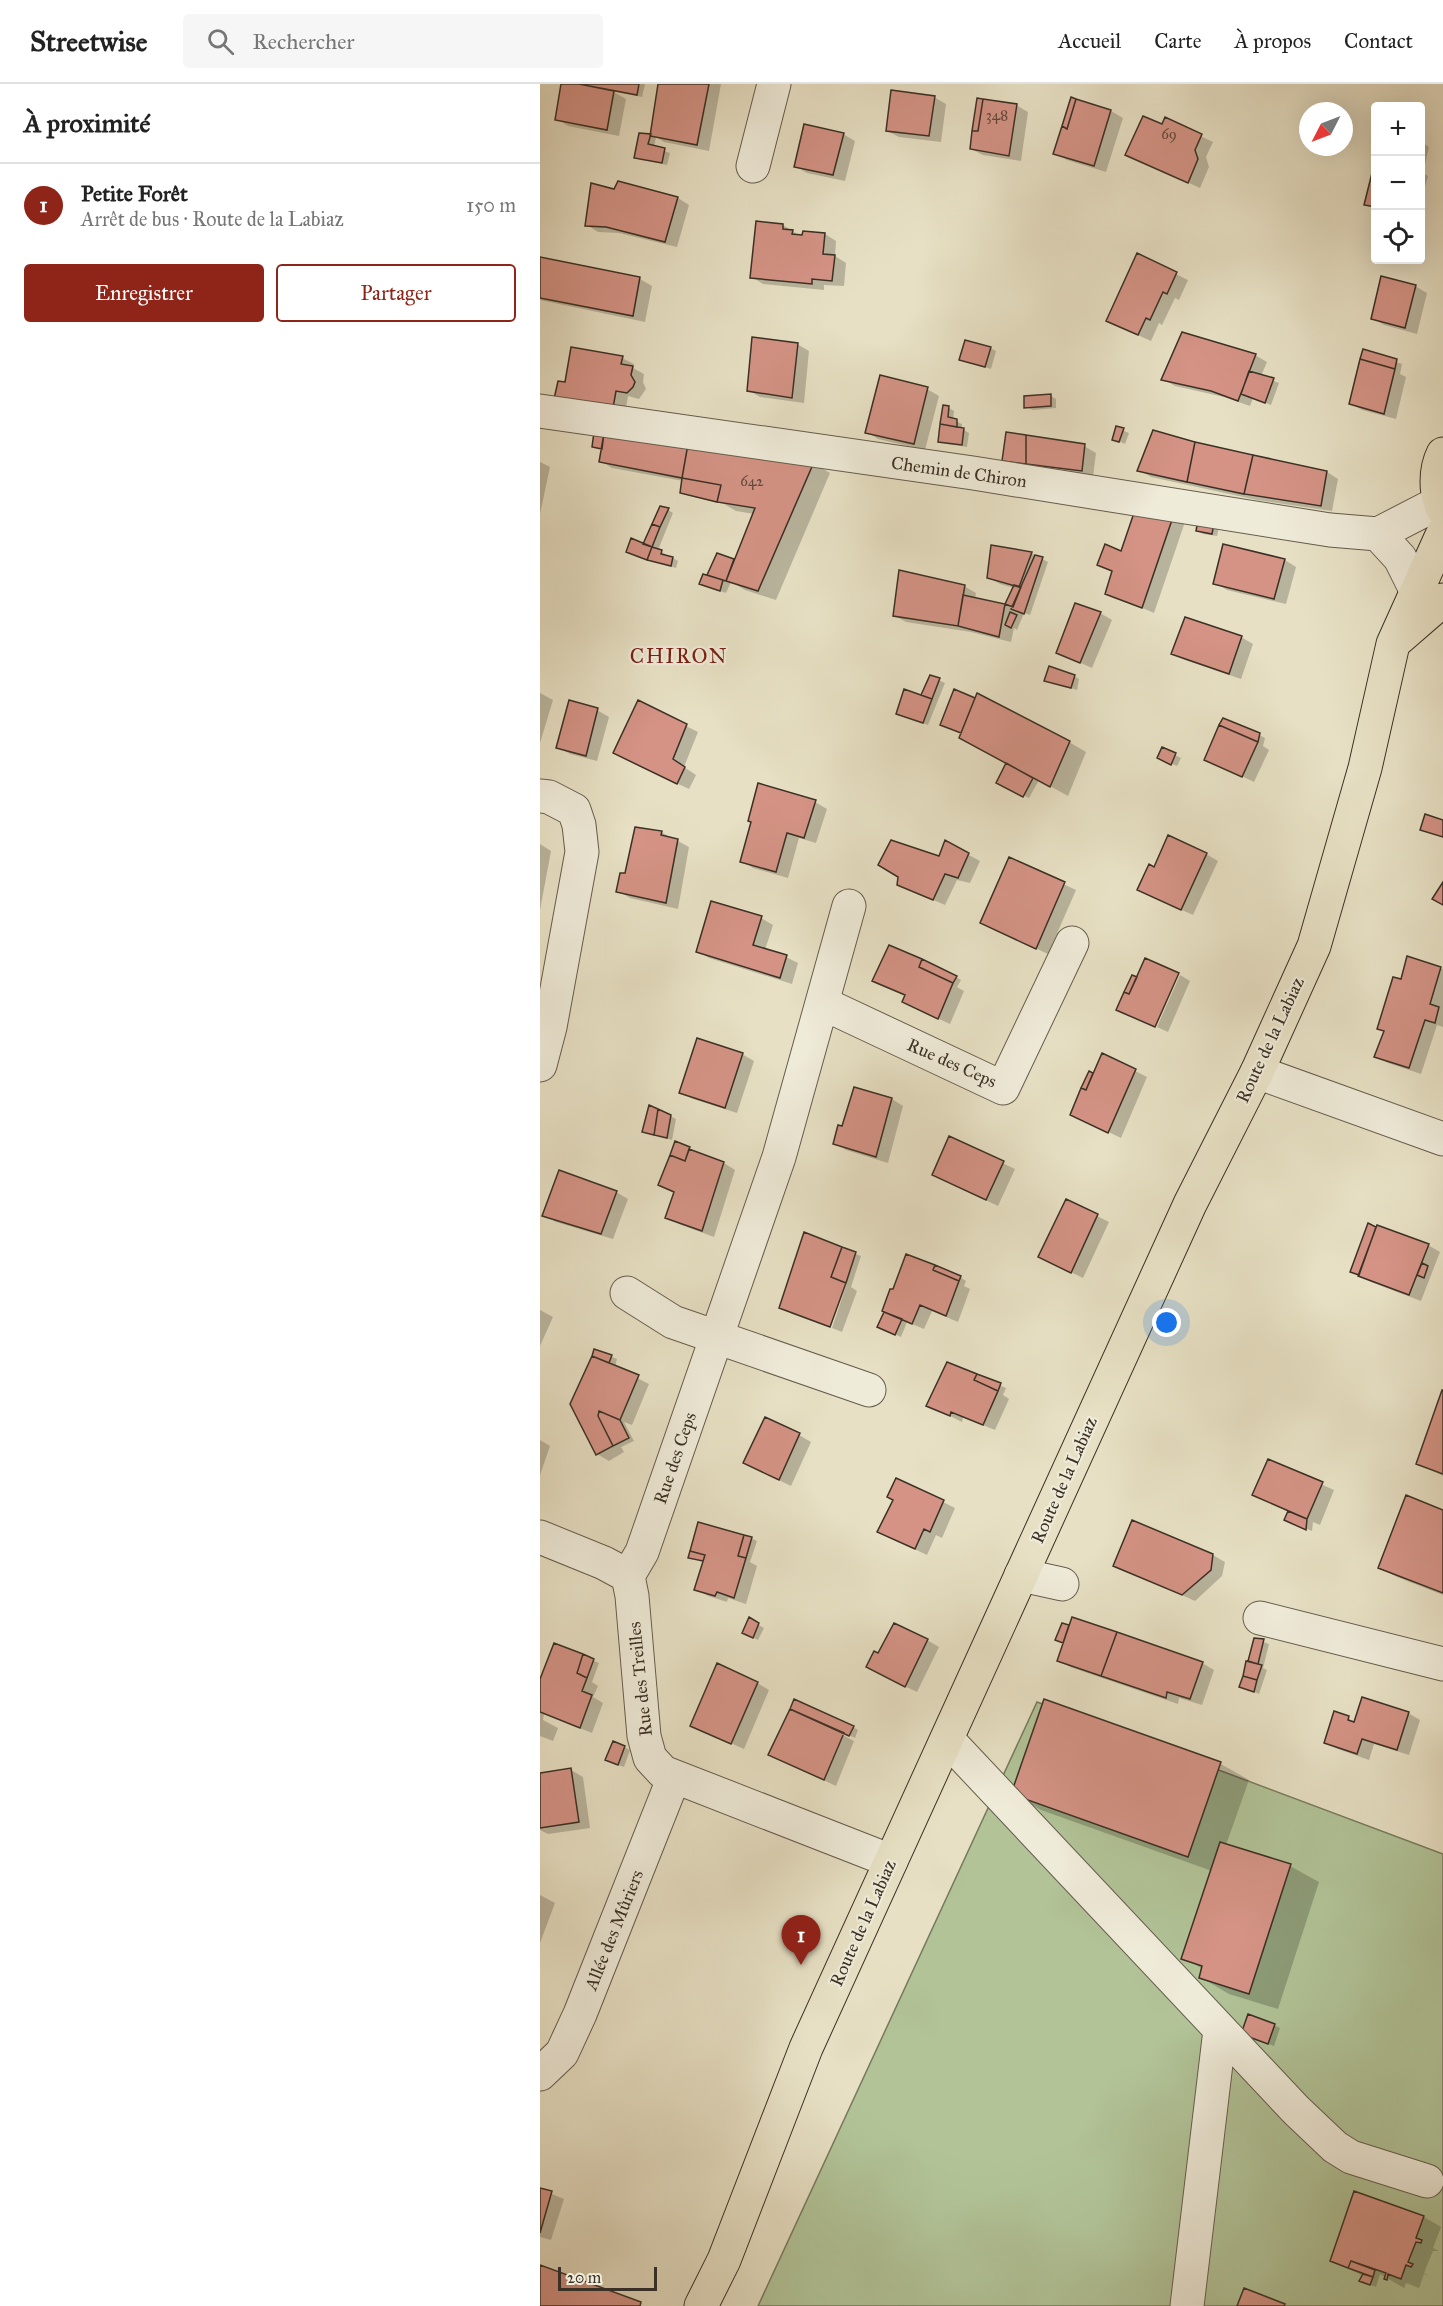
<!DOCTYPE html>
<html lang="fr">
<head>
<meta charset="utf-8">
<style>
	body { margin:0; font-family:"IM FELL Great Primer",serif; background:#f6f6f6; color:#222 }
	.controls { position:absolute; right:18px; top:18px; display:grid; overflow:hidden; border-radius:6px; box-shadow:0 6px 24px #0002 }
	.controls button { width:54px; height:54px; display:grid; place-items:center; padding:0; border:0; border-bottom:2px solid #e0e0e0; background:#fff; color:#222; font:30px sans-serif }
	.compass { position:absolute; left:759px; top:18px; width:54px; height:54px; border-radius:50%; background:#fff; box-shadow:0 6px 24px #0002; rotate:228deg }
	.scale { position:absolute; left:18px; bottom:15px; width:99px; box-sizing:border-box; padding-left:6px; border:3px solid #3b3025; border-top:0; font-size:16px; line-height:21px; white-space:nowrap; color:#3b3025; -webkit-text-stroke:4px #efebd9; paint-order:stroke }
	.you { position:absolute; left:627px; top:1239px; width:21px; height:21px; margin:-15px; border:4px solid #fff; border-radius:50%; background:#1a73e8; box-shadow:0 0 0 9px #1a73e833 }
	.badge { display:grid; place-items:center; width:39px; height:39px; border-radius:50%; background:#8f2418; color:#fff; font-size:20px; font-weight:700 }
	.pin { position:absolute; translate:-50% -50px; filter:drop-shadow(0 2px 3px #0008) }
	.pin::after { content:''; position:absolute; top:32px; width:21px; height:18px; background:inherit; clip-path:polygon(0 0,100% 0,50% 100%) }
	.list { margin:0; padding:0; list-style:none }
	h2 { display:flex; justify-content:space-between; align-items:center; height:78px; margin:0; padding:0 24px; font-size:26px }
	h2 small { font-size:20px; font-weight:400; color:#767676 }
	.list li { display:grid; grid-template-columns:39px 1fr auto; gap:18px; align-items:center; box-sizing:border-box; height:84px; padding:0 24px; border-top:2px solid #e0e0e0 }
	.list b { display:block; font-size:22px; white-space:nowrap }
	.list p { margin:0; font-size:20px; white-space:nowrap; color:#767676 }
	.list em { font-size:20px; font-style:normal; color:#767676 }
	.actions { display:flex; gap:12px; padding:18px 24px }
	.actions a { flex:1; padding:14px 0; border:2px solid #8f2418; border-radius:6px; text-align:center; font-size:21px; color:#8f2418 }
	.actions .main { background:#8f2418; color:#fff }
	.icon { flex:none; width:33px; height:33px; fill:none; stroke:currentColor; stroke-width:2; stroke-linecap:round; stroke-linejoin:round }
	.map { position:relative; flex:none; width:903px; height:2222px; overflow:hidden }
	header { display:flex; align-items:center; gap:36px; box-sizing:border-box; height:84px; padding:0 30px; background:#fff; border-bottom:2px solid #e0e0e0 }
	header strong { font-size:28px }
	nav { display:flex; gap:33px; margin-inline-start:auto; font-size:21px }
	.search { width:420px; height:54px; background:#f6f6f6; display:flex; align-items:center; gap:15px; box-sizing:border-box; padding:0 21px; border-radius:6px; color:#767676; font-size:22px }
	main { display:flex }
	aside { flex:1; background:#fff }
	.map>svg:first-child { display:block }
</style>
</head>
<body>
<header>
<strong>Streetwise</strong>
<div class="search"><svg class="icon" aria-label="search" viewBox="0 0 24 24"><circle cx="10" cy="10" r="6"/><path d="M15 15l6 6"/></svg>Rechercher</div>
<nav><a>Accueil</a><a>Carte</a><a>À propos</a><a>Contact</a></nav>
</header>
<main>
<aside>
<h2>À proximité<small></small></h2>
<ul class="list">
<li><span class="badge">1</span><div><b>Petite Forêt</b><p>Arrêt de bus · Route de la Labiaz</p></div><em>150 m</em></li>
</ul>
<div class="actions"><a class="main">Enregistrer</a><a>Partager</a></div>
</aside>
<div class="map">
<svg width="903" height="2222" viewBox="0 0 903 2222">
	<rect width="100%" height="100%" fill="#e7e0c4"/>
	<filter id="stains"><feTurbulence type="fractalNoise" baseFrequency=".00333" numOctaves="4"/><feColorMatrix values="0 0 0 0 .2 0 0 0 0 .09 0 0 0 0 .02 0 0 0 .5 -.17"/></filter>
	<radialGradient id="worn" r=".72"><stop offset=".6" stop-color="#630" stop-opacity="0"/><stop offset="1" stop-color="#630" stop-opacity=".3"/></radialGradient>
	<path fill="#b1c397" stroke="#767a5e" stroke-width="1.5" d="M497 1618 903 1770V2222H218Z"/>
	<path fill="#0003" d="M23 0H105L102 13 72 7 86 15 79 52 28 42 17 35Z
		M120 0H181L169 67 124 58 116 53 114 63 130 69 127 81 101 76 95 73 110 51Z
		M394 13 406 20 401 58 359 53 347 47Z
		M532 15 571 27 583 34 566 88 527 76 515 69Z
		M476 21 488 28 481 77 443 71 431 65Z
		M625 35 673 58 666 73 669 83 660 104 587 71 622 42Z
		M303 50 315 57 305 97 267 89 255 82Z
		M880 57 889 63 883 89 888 92 880 122Z
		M79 99 138 114 149 121 137 163 79 149 58 148 47 141Z
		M243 141 260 152 285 150 296 157 295 172 306 179 304 202 284 201V206L223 200 212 193Z
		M597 171 648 196 639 216 635 214 622 241 619 239 611 257 580 243Z
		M0 175 100 195 112 202 105 238 0 216Z
		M875 202 887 209 877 250 844 241 832 234Z
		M257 260 269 267 264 319 220 313 208 306Z
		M450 264 456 267 451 285 421 275Z
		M824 267 862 280 860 290 866 293 856 335 822 326 810 319Z
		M715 271 727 278 721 292 739 299 731 321 713 314 710 322 684 313 635 302 623 295Z
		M82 274 94 280 93 284 104 290 103 298 106 305 99 315 88 312 85 330 26 300Z
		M387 305 399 312 385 366 338 355 327 348Z
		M511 312 516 315V324L493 326 487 323Z
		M409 324 414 327 413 336 422 340V345L429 349 427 363 406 360 400 357Z
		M577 344 589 349 585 360 574 355Z
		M655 359 787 388 798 395 792 427 717 416 611 393 599 386Z
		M544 362 556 369 553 393 469 380 463 376Z
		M54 363 273 379 290 389 236 516 205 506 191 498 186 509 166 502 177 471 195 477 214 430 196 427 184 420 147 411 141 408 143 397 72 384 61 377 63 366Z
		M0 378 10 383 0 430Z
		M598 422 646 435 614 529 567 509 574 488 558 480 581 469Z
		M128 426 133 429 118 466 138 477 136 484 98 472Z
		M659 438 679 443 677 452 663 450 658 447Z
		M684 462 745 476 756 483 746 520 687 506 675 499Z
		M491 469 508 478 490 531 484 529 477 546 474 544 471 558 431 548 366 538 355 532 424 502 436 509 435 515 466 522 474 504 460 500 448 493Z
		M560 529 572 536 552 584 518 569Z
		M701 553 713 560 701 595 645 576 633 570Z
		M390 592 405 599 388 641 363 632 382 613Z
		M534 592 539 595 537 606 506 596Z
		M0 609 13 616 0 659Z
		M98 618 158 648 144 683 156 691 149 705 87 676Z
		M57 626 69 633 57 677 30 670 18 663Z
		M402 641 529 658 546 668 528 712 499 696 489 714 463 702 468 679 422 650Z
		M719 651 725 654 723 662 729 666 714 698 666 675Z
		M623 665 641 674 637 682 625 677Z
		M275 718 287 725 276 759 259 754 248 794 213 784 202 777Z
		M121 748 149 763 138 825 90 814 78 807 86 791Z
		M405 758 440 777 430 799 417 796 405 821 359 801 400 774Z
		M0 760 11 767 0 826Z
		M666 770 678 777 653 831 611 812 615 785Z
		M470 775 536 806 508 870 442 839Z
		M221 834 233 841 225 866 246 873 258 879 252 900 169 874 157 867Z
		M868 874 903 885V943L897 941 881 990 848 979 836 973Z
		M640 891 650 897 628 948 617 943Z
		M416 893 421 896 417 903 424 907 410 940 375 924 366 912 334 896Z
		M202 970 214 977 197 1029 153 1015 141 1008Z
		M563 971 607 993 581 1054 531 1030 549 989 554 991Z
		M315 1004 352 1015 363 1022 348 1079 306 1066 295 1059 303 1043Z
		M130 1032 136 1035 132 1056 104 1047Z
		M410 1054 475 1085 458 1122 393 1091Z
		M149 1064 154 1069 184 1079 195 1086 174 1153 139 1140 127 1133 135 1109 120 1100Z
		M76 1108 88 1115 73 1155 16 1138 4 1131Z
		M527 1117 569 1138 543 1194 512 1179Z
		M829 1141 837 1145 838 1143 888 1161 900 1168 881 1217 831 1198 820 1192Z
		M301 1164 321 1172 311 1203 317 1207 302 1248 292 1244 307 1199H304L289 1243 252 1230 241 1223Z
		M420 1193 426 1197 424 1202 430 1205 418 1238 392 1227 384 1245 367 1238 361 1253 339 1243 346 1228Z
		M0 1226 13 1233 0 1262Z
		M55 1266 77 1275 75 1283 109 1300 92 1341 84 1338 94 1357 81 1363 84 1368 69 1377 57 1370Z
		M407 1280 466 1304 463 1311 469 1315 455 1346 423 1333 422 1338 388 1321Z
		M903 1308V1392L878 1380Z
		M259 1351 271 1358 251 1402 216 1385Z
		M0 1356 10 1362 0 1391Z
		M729 1377 794 1406 780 1441 773 1438 772 1447 746 1436 749 1428 714 1410Z
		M403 1418 415 1424 402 1454 396 1451 387 1471 351 1454Z
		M903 1427V1511L857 1493 840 1484Z
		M211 1454 217 1457 210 1478 217 1482 206 1520 188 1514 187 1518 168 1512 156 1505 164 1479 150 1473Z
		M673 1471 685 1478 682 1492 655 1517 575 1481Z
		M210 1536 224 1544 218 1556 210 1552Z
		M528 1543 662 1579 674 1586 662 1621 639 1614 638 1620 530 1583 519 1576 524 1559 517 1556Z
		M715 1555 729 1560 723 1584 727 1586 719 1610 701 1602Z
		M387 1556 399 1563 377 1608 339 1590V1571Z
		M15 1561 59 1579 52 1598 58 1602 53 1613 63 1619 52 1649 4 1630 3 1636 18 1644 13 1657 0 1652V1599Z
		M217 1599 229 1606 204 1665 152 1642Z
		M505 1617 681 1680 709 1696 686 1761 750 1782 779 1798 738 1925 689 1910 660 1893 663 1885 643 1874 672 1787 501 1726 473 1709Z
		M795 1629 816 1638 868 1629 880 1636 869 1671 834 1660 829 1676 798 1665 786 1659Z
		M313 1643 318 1646 315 1654 302 1648 301 1650 314 1657 296 1702 230 1671Z
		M84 1663 90 1666 84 1683 72 1679Z
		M31 1686 43 1693 50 1744 8 1750 0 1746V1690Z
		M0 1811 15 1819 0 1859Z
		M734 1941 740 1944 734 1962 709 1953Z
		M0 2105 24 2115 11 2156 0 2153Z
		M815 2109 884 2133 901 2143 893 2164 899 2167H893L884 2189 889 2192 884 2190 879 2204 866 2199 864 2204 840 2190 836 2203 821 2197 823 2192 792 2176Z"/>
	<path fill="#d49385" stroke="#3b3025" stroke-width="1.5" d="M21 0H39L74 7 67 46 15 36Z
		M39 0H99L97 11Z
		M118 0H169L157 61 110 52Z
		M351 6 395 12 389 52 346 47Z
		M531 13 536 15 527 45 522 42Z
		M437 14 443 15 438 47H432Z
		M443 15 477 20 469 72 430 65 432 47H438Z
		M536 15 571 26 554 82 513 70 522 42 527 45Z
		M603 32 622 40 625 33 662 50 655 66 658 75 648 99 585 71Z
		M264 40 304 49 293 91 254 83Z
		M99 49 111 50 108 60 125 64 122 79 94 74Z
		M836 73V123L824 121Z
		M78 97 138 113 125 158 66 143 45 142 51 99 74 105Z
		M216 137 243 140V145L253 146 252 150 262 151 263 147 285 149 283 170 295 171 292 197 272 195V200L210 194Z
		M597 169 637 188 627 210 623 208 610 236 606 234 598 251 566 237Z
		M0 173 100 193 93 232 0 214Z
		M841 192 876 201 865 244 831 235Z
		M642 248 716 270 698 317 671 307 621 296Z
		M212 253 258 259 252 314 207 307Z
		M425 256 451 263 445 283 419 276Z
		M31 263 83 272 81 280 93 282 91 291 95 298 93 303 87 309 76 307 73 324 14 315 18 297 25 298Z
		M823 265 857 275 855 285 820 275Z
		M820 275 855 285 844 330 809 320Z
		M709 287 734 294 725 319 701 310Z
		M340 291 388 303 374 360 325 349Z
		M511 310V322L484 324V312Z
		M403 321 409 322 408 333 417 335V343L400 340Z
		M400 340 424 344 422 361 398 358Z
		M576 342 584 344 579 358 572 356Z
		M613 346 655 358 647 398 597 387Z
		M54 348 64 349 62 365 52 363Z
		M466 348 486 351V380L462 377Z
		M64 349 148 360 142 394 59 378Z
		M486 351 545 360 542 387 486 380Z
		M655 358 713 371 704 410 647 398Z
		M148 360 274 378 218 507 186 497 215 424 177 418 181 401 142 394Z
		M713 371 787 387 781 422 704 410Z
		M142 394 181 401 177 418 140 409Z
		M597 420 635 427 602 524 565 510 572 487 557 481 565 460 581 467Z
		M120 422 129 424 120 443 112 440Z
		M658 436 674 439 672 450 656 447Z
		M112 440 120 443 112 463 103 460Z
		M91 454 112 463 107 476 86 468Z
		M683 460 745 475 734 515 673 500Z
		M451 461 492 468 479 503 447 494Z
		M112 463 122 466 121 470 133 473 131 482 107 476Z
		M177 469 194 475 186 497 167 491Z
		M495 471 503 473 484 530 471 525Z
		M359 486 425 501 418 542 353 532Z
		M163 490 183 496 180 507 159 500Z
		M474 501 481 503 473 523 465 520Z
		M423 511 465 520 459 553 418 542Z
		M535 519 561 528 540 579 516 569Z
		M470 528 477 531 471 544 465 541Z
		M645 533 702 552 689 590 631 570Z
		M509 582 535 591 531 604 504 597Z
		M390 591 400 594 392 615 381 611Z
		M364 605 392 615 383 639 356 630Z
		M414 605 435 614 421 649 400 641Z
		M437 609 530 657 510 703 419 654Z
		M29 616 58 624 46 672 16 664Z
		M98 616 147 640 133 675 145 683 137 700 73 669Z
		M683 634 720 649 718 658 679 641Z
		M679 641 718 658 702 693 664 676Z
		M622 663 636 669 631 681 617 674Z
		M466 679 493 694 483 713 456 699Z
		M218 699 276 716 264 754 247 749 236 788 200 778 211 738 208 737Z
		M885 730 903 736V753L880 746Z
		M95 743 122 747 121 751 138 755 126 819 76 808 80 789H85Z
		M628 751 667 769 641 826 597 806 609 780 614 783Z
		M351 756 399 772 405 756 429 769 418 794 405 790 393 816 357 801 358 793 338 781Z
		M469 773 525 798 496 865 440 839Z
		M903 798V821L892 815Z
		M171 817 222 832 213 861 247 871 240 894 156 868Z
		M349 861 382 875 379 883 413 899 398 935 362 918 365 911 332 897Z
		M867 872 901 883 890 920 899 923 895 939 885 936 869 984 834 973 844 947 837 945 853 893 861 895Z
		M605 874 639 889 615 943 576 926 584 908 589 910Z
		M382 875 417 892 413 899 379 883Z
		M592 891 597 893 589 910 584 908Z
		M157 954 203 969 185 1024 139 1009Z
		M562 969 596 985 568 1049 530 1031 541 1004 546 1006Z
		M549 987 553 989 546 1006 541 1004Z
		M314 1003 352 1014 336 1073 293 1060 298 1041 302 1042Z
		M109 1021 118 1025 114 1051 102 1048Z
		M118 1025 131 1031 127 1054 114 1051Z
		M409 1052 464 1077 446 1116 392 1091Z
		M135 1057 150 1063 145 1077 130 1071Z
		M149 1065 184 1078 162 1147 125 1134 134 1108 118 1101 130 1071 145 1077Z
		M19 1086 77 1107 61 1150 2 1132Z
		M526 1115 558 1130 531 1189 498 1173Z
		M828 1139 836 1143 819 1191 810 1188Z
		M837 1141 889 1160 869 1211 818 1192Z
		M264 1148 302 1163 291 1193 306 1199 290 1243 239 1224Z
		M302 1163 316 1168 306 1199 291 1193Z
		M366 1170 395 1181 393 1186 419 1197 406 1232 380 1221 372 1240 342 1227 350 1205H353Z
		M882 1179 888 1182 884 1194 877 1191Z
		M395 1181 421 1192 419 1197 393 1186Z
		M344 1228 362 1235 355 1251 337 1243Z
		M54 1265 72 1271 69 1279 52 1272Z
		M52 1272 99 1291 80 1336 59 1327 58 1332 73 1362 56 1371 30 1320Z
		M407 1278 437 1290 434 1296 458 1307 443 1341 411 1328 410 1332 386 1322Z
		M437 1290 461 1299 458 1307 434 1296Z
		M902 1306H903V1390L876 1380Z
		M59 1327 80 1336 89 1354 73 1362 58 1332Z
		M225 1333 260 1349 239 1396 203 1379Z
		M728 1375 783 1398 767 1435 712 1411Z
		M356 1394 404 1416 390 1448 384 1445 375 1465 337 1448 353 1416 347 1413Z
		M866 1411 903 1426V1509L838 1484Z
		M748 1427 767 1435 766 1446 744 1436Z
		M592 1436 673 1470 671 1486 642 1511 573 1482Z
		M158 1438 204 1451 198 1472 206 1474 194 1514 177 1508 175 1512 154 1506 165 1471 150 1467Z
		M204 1451 212 1453 206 1474 198 1472Z
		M150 1467 165 1471 163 1477 148 1474Z
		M209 1533 219 1539 213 1554 202 1549Z
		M532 1533 577 1548 561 1592 517 1577Z
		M354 1539 388 1555 365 1603 326 1583 334 1567 338 1569Z
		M522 1539 529 1541 523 1559 515 1556Z
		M577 1548 663 1578 650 1615 627 1608 626 1614 561 1592Z
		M714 1554 724 1555 718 1580 708 1577Z
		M14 1559 43 1570 37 1589 47 1594 42 1607 52 1611 40 1644 0 1628V1595Z
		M43 1570 54 1575 47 1594 37 1589Z
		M706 1577 722 1581 717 1596 703 1592Z
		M177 1579 218 1598 191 1660 150 1642Z
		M703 1592 717 1596 714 1608 699 1603Z
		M822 1613 869 1628 857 1666 822 1655 817 1670 784 1659 794 1627 809 1632 808 1636 814 1638Z
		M254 1615 314 1642 309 1652 250 1625Z
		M504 1615 681 1678 648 1773 471 1710Z
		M250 1625 304 1649 284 1696 228 1671Z
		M73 1657 85 1662 78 1681 65 1676Z
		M31 1684 39 1738 0 1744V1689Z
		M680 1758 751 1780 709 1910 659 1894 662 1882 641 1875Z
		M708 1930 735 1940 728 1960 701 1950Z
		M0 2104 12 2107 0 2149Z
		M814 2107 884 2132 876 2154 882 2156 881 2159 876 2158 868 2178 873 2180 871 2183 866 2181 861 2195 848 2190 847 2196 844 2195 846 2189 811 2177 808 2184 790 2177Z
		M811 2177 835 2186 833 2193 808 2184Z
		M0 2181 101 2218 100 2222H0Z
		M823 2190 833 2193 830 2201 819 2197Z
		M704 2204 745 2220 744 2222H697Z"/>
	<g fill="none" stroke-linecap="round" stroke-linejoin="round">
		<g stroke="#665c4d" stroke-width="35">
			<path id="minor" d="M213 82 234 0
				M0 327 433 389 790 446 838 450 900 418
				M838 450 860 474 876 506
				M0 712 9 713 34 726 39 741 42 768 10 943 0 981
				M282 919 463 1004 532 859
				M717 988 903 1055
				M87 1209 133 1238 329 1306
				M0 1453 64 1479 88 1492 92 1512 104 1652 110 1674 123 1688 351 1777
				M481 1491 522 1500
				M88 1492 102 1468 239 1073 309 822
				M720 1534 903 1580
				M407 1655 756 2026 795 2063 811 2073 887 2097
				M0 1990 22 1969 40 1930 134 1693
				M647 2222 680 1946"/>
		</g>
		<g stroke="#3b3025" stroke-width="35">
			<path id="major" d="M903 370C895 386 895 409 903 425
				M858 555 903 516
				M161 2222 184 2176 266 1964 650 1120 717 988 774 862 825 684 853 560 903 449"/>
		</g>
		<use href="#minor" stroke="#efebd9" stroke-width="33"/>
		<use href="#major" stroke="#e7e0c4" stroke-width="33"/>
	</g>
	<g text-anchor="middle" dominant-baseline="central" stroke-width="4.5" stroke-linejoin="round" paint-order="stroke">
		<g font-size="15" fill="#61493d">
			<text x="457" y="31">348</text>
			<text x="629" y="50">69</text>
			<text x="212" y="397">642</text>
		</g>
		<g font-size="18" fill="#3b3025" stroke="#efebd9">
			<text transform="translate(419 388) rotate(8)">Chemin de Chiron</text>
			<text transform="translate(730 956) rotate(-65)">Route de la Labiaz</text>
			<text transform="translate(412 979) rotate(24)">Rue des Ceps</text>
			<text transform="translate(135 1374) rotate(-71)">Rue des Ceps</text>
			<text transform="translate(524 1396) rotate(-66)">Route de la Labiaz</text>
			<text transform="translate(100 1595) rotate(-96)">Rue des Treilles</text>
			<text transform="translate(323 1839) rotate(-66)">Route de la Labiaz</text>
			<text transform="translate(74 1846) rotate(-68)">Allée des Mûriers</text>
		</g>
		<g font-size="21" letter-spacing="1.5" fill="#7a1f14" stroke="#efebd9">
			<text x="139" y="572">CHIRON</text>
		</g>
	</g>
	<rect width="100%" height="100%" filter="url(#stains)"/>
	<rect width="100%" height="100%" fill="url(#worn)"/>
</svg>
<div class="controls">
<button>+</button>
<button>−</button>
<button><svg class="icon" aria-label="locate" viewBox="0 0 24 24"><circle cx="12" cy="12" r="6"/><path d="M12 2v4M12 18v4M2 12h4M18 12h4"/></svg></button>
</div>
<svg class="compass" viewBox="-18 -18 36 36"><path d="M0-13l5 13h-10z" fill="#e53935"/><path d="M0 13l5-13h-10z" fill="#767676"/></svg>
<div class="scale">20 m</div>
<div class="you"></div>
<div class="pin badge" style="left:261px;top:1881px">1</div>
</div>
</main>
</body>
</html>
